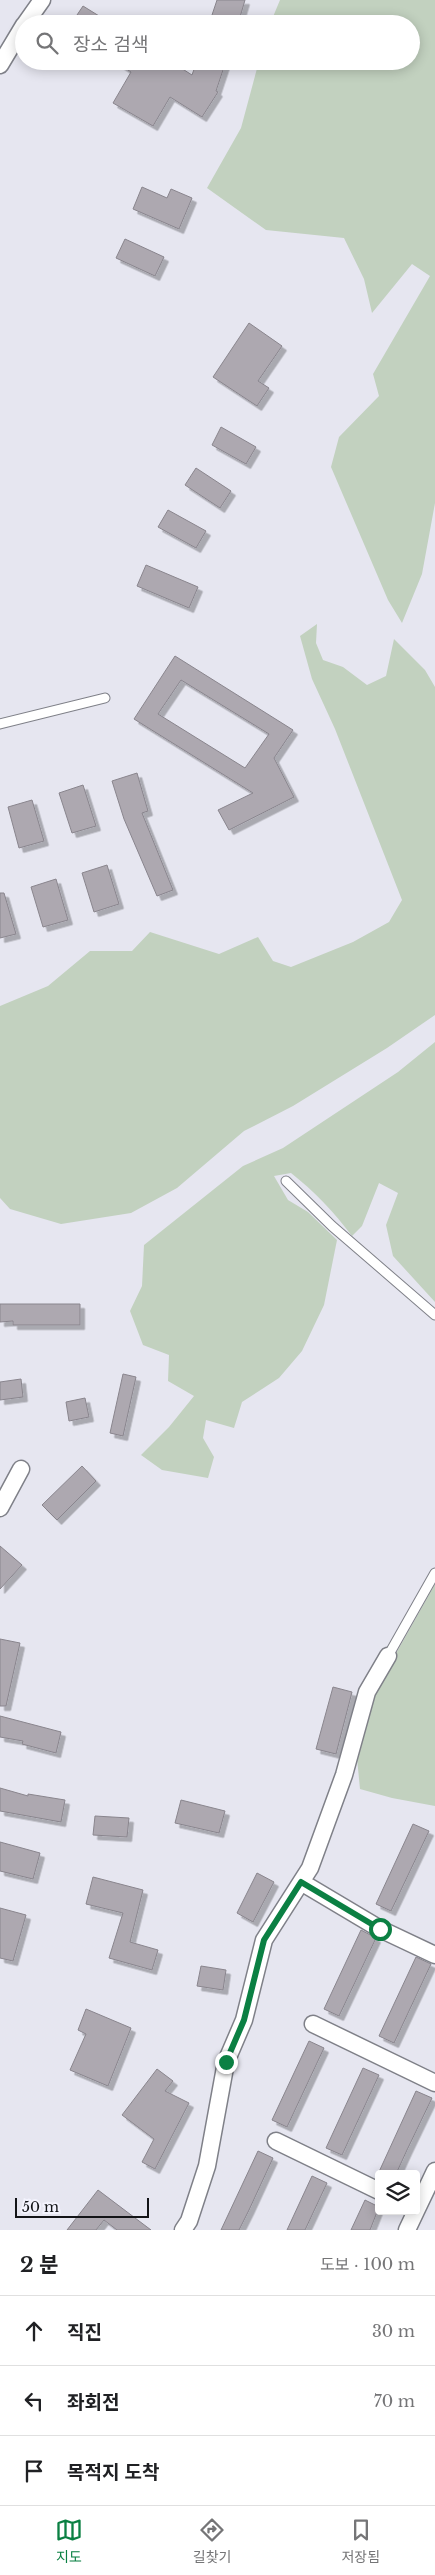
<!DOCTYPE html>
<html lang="ko">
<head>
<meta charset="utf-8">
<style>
	body { margin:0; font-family:"Libre Baskerville","Noto Sans KR",serif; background:#f6f6f6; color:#202124 }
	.controls { position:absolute; right:15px; bottom:15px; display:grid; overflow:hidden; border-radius:5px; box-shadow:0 2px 12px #0003 }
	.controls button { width:45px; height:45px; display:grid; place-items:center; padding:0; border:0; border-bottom:1px solid #e0e0e0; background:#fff; color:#202124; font:25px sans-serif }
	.scale { position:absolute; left:15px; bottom:12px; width:134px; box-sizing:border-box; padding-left:5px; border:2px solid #131417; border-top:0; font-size:14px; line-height:18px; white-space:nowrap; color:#131417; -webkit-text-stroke:4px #f3f3fd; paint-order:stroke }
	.stop { position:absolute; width:15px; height:15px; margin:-11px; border:4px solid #0b8043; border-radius:50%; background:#fff }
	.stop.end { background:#0b8043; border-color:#fff; box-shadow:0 1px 5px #0008 }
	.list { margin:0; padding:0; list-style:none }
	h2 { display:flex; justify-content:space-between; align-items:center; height:65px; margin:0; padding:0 20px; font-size:21px }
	h2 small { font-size:16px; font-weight:400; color:#757577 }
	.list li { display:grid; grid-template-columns:32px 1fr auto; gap:15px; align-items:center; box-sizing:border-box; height:70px; padding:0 20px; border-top:1px solid #e0e0e0 }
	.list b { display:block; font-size:19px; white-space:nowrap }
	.list em { font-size:16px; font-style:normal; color:#757577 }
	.icon { flex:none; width:28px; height:28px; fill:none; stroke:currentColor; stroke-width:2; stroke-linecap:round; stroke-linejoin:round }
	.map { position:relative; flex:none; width:435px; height:2230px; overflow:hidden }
	.search { position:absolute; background:#fff; box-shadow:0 2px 12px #0003; left:15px; right:15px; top:15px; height:55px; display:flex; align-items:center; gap:12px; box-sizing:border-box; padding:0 18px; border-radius:28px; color:#757577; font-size:19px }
	.sheet { height:275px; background:#fff }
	nav { display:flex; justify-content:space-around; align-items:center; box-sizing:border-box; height:70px; border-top:1px solid #e0e0e0; background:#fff; font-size:14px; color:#757577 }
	nav a { display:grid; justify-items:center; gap:2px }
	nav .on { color:#0b8043 }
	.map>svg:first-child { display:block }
</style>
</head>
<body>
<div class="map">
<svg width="435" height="2230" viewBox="0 0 435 2230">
	<defs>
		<filter id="shadow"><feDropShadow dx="4.5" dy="4.5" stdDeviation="0" flood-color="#0004"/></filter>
	</defs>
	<rect width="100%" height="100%" fill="#e6e6f0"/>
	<path fill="#c2d1bf" d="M280 0H435V503L422 574 402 623 388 600 331 467 339 437 379 396 373 374 430 276 412 264 372 313 364 279 344 238 266 230 207 188 241 128 259 61H411V24H270Z
		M317 624 316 643 323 660 343 667 367 685 386 676 394 639 425 670 435 687V1015L387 1048 293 1106 244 1131 177 1188 131 1213 61 1224 10 1209 0 1198V1006L48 986 90 951H132L150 932 219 954 258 937 273 961 291 967 353 942 389 922 402 900 335 729 312 679 300 636Z
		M435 1042V1302L393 1256 386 1225 398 1193 379 1183 362 1226 352 1236C334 1212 314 1191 291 1173L274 1176 288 1200 308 1212 337 1240 324 1305 302 1351 279 1378 242 1402 234 1428 206 1420 203 1438 214 1457 208 1478 162 1470 141 1455 169 1427 194 1396 168 1381 169 1355 143 1345 130 1311 142 1286 144 1245 243 1166 283 1148 398 1072Z
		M435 1584V1806L392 1798 360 1789 357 1758 368 1709 394 1657Z"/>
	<path fill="#ada8b0" stroke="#89858d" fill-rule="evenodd" filter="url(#shadow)" d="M217 0H245L238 24H209Z
		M83 6 112 24H71Z
		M114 61H170L192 75 197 61H226L216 91 218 92 202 117 170 97 153 126 113 103 131 72Z
		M142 187 167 198 171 189 192 198 179 229 133 209Z
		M125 239 164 257 155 276 116 258Z
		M249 323 282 346 258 381 269 388 257 406 213 377Z
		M221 427 256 447 246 464 212 445Z
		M196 468 231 491 220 508 185 485Z
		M168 510 206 531 196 548 158 527Z
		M146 565 198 587 189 608 137 586Z
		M175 656 293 730 274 758 294 797 229 830 218 810 253 793 134 719ZM181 680 269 734 245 768 158 714Z
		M137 773 148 811 142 813 173 890 157 896 124 819 112 781Z
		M83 785 96 826 72 833 59 793Z
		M32 800 44 841 19 848 8 807Z
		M107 865 119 904 94 912 82 873Z
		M56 879 68 920 43 927 31 887Z
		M0 893H4L16 934 0 938Z
		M0 1304H80V1325H13V1321L0 1322Z
		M123 1374 136 1377 123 1436 110 1433Z
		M21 1379 23 1397 0 1400V1382Z
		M85 1398 89 1417 69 1421 66 1402Z
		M82 1466 96 1481 57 1520 42 1505Z
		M0 1546 22 1565 0 1589Z
		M0 1639 20 1643 6 1706H0Z
		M333 1687 352 1692 336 1754 316 1749Z
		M0 1716 61 1732 56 1753 22 1744 23 1741 0 1737Z
		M0 1788 28 1796V1794L65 1800 61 1822 0 1811Z
		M181 1800 225 1811 219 1833 175 1823Z
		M95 1816 129 1818 127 1837 93 1835Z
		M413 1824 429 1831 391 1911 376 1904Z
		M0 1842 40 1853 33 1879 0 1871Z
		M257 1873 274 1882 253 1922 237 1913Z
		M93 1877 143 1890 130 1942 158 1950 152 1970 109 1958 123 1913 86 1904Z
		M0 1908 26 1915 13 1961 0 1958Z
		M361 1930 376 1938 339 2016 324 2009Z
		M416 1957 431 1964 394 2043 379 2036Z
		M201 1966 226 1970 223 1990 197 1986Z
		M86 2009 131 2028 108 2086 70 2070 86 2034 78 2030Z
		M309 2041 324 2048 287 2127 272 2120Z
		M363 2068 379 2075 342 2155 326 2148Z
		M157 2069 173 2081 165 2091 189 2103 155 2169 142 2162 154 2139 122 2115Z
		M416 2091 432 2098 407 2150 396 2174H378Z
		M258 2151 273 2158 249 2210 239 2230H221Z
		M312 2176 327 2183 305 2230H287Z
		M98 2190 151 2230H117L104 2220 96 2230H67Z
		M365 2200 379 2207 370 2230H351Z"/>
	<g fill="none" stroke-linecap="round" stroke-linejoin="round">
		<g stroke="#7f8088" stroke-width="11">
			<path id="service" d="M0 724 105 698
				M286 1181 332 1226 435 1315
				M388 1656 435 1573"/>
		</g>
		<g stroke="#7f8088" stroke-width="19">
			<path id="minor" d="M25 24 42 0
				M0 65 24 25
				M0 1508 21 1469
				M301 1882 380 1929 435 1955
				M313 2024 435 2083
				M276 2141 379 2191
				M416 2211 435 2171
				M183 2230 189 2221 207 2166 226 2062 244 2020 264 1940 310 1868 344 1775 367 1692 388 1656
				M407 2230 416 2211"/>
		</g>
		<use href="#service" stroke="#fff" stroke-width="9"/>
		<use href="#minor" stroke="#fff" stroke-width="16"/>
	</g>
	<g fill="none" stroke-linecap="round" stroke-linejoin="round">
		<path stroke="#0b8043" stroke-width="6" d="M226 2062 244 2020 264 1940 301 1882 380 1929"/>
	</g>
</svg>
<div class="controls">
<button><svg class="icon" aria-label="layers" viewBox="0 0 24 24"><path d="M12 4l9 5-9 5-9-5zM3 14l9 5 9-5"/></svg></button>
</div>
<div class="scale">50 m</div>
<div class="stop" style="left:380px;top:1929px"></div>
<div class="stop end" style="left:226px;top:2062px"></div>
<div class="search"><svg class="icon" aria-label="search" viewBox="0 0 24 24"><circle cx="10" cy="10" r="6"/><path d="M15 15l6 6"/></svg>장소 검색</div>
</div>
<section class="sheet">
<h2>2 분<small>도보 · 100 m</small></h2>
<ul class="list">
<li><svg class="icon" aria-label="ahead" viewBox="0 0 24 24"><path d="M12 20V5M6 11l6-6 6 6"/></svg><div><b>직진</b></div><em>30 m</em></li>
<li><svg class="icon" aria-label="left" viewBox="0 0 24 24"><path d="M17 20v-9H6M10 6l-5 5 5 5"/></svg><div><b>좌회전</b></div><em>70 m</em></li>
<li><svg class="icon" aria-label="arrive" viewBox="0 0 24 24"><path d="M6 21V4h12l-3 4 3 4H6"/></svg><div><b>목적지 도착</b></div></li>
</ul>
</section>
<nav>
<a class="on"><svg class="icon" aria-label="map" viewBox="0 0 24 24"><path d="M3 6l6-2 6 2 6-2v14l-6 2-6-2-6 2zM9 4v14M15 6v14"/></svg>지도</a>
<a><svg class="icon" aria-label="directions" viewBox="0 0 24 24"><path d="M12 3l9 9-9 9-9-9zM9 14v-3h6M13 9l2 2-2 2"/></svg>길찾기</a>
<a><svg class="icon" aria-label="saved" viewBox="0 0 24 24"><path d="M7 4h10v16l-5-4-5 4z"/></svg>저장됨</a>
</nav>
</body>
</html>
